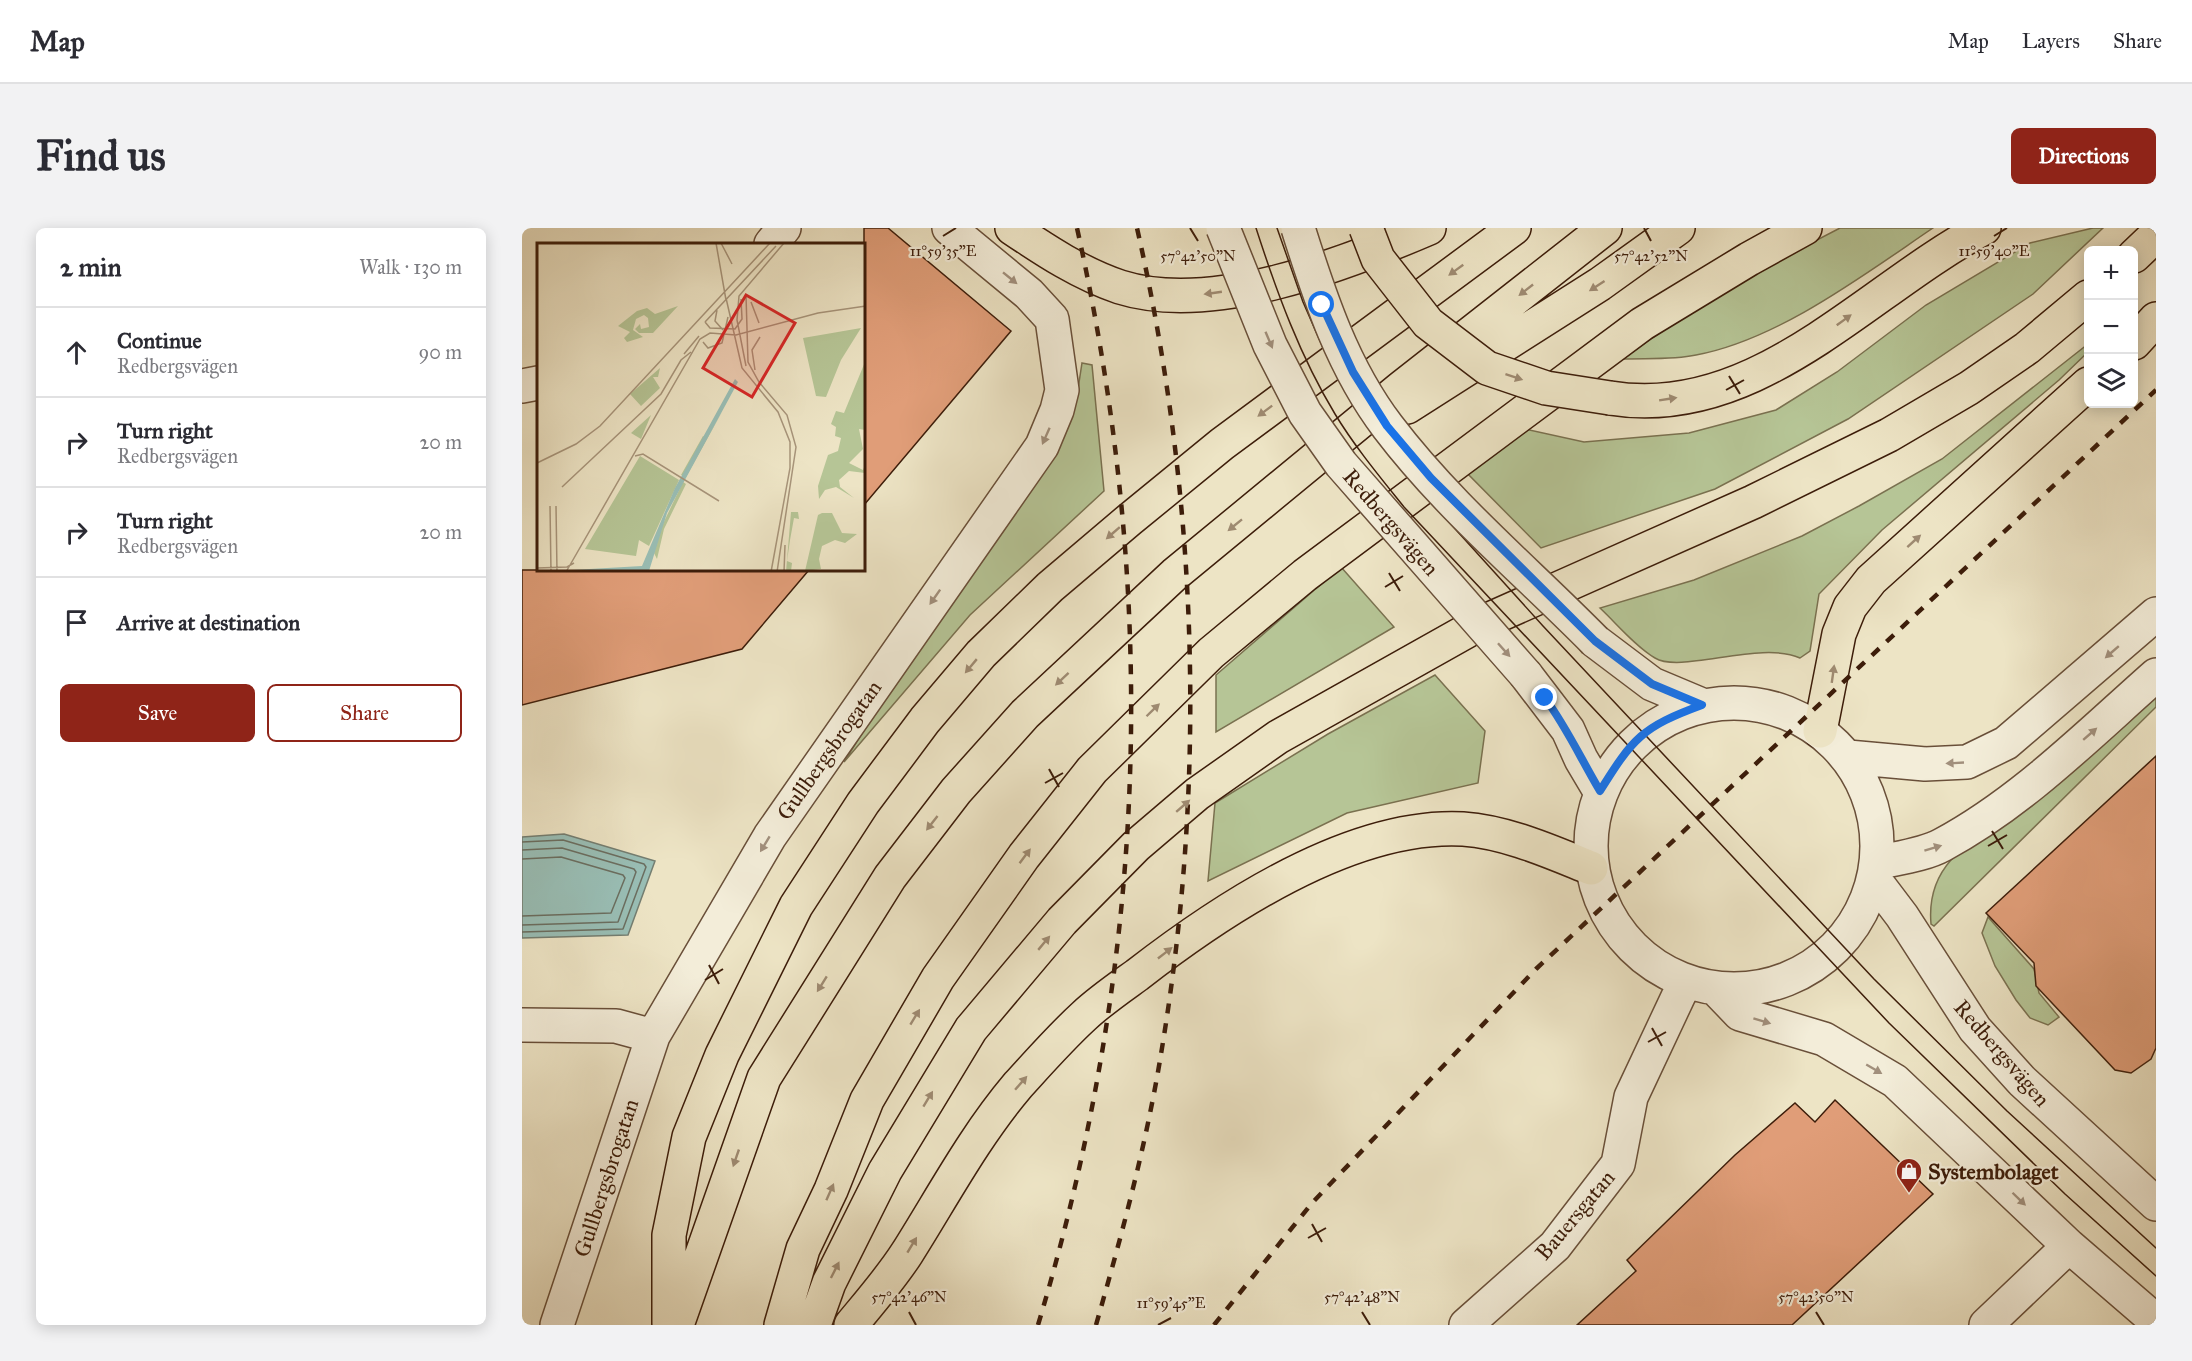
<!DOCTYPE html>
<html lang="en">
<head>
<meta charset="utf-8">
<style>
	body { margin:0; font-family:"IM FELL Great Primer",serif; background:#f2f2f3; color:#2b2b33 }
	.controls { position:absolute; right:18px; top:18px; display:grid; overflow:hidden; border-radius:9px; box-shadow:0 3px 15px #0003 }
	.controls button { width:54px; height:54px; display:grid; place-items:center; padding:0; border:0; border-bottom:2px solid #e1e1e2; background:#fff; color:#2b2b33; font:30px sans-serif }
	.stop { position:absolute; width:18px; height:18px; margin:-14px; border:4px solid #1a73e8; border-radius:50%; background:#fff }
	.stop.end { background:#1a73e8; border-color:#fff; box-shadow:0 2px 6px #0008 }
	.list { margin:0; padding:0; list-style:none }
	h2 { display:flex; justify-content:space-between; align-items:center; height:78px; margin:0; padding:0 24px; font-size:26px }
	h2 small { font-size:20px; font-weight:400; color:#7c7c81 }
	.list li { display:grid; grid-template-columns:39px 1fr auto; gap:18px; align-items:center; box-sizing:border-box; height:90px; padding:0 24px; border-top:2px solid #e1e1e2 }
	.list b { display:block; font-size:22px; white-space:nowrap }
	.list p { margin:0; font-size:20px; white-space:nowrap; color:#7c7c81 }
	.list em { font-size:20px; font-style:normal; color:#7c7c81 }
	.actions { display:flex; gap:12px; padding:18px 24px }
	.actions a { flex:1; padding:14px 0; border:2px solid #8f2418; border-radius:9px; text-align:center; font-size:21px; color:#8f2418 }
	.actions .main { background:#8f2418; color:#fff }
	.icon { flex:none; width:33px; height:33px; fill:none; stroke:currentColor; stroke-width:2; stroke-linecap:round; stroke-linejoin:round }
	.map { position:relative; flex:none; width:1634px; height:1097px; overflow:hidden; border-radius:9px }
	header { display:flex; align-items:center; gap:36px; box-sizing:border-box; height:84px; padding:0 30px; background:#fff; border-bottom:2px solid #e1e1e2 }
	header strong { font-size:28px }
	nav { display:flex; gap:33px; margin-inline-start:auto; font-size:21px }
	.intro { display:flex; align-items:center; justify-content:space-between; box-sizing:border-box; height:144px; padding:0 36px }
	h1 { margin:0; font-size:42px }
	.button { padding:15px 27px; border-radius:9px; background:#8f2418; color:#fff; font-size:21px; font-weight:700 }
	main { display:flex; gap:36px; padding:0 36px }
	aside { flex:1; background:#fff; border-radius:9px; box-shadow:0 3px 15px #0003 }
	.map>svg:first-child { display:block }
</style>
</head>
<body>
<header>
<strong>Map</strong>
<nav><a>Map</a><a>Layers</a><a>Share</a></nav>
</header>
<div class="intro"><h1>Find us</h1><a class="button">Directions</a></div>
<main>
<aside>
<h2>2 min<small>Walk · 130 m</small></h2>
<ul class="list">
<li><svg class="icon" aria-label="ahead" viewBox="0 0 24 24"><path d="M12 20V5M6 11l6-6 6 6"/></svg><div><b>Continue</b><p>Redbergsvägen</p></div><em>90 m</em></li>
<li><svg class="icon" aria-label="right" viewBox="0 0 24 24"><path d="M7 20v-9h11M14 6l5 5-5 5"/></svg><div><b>Turn right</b><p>Redbergsvägen</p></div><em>20 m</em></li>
<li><svg class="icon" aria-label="right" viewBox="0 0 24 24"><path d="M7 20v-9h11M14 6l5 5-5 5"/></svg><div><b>Turn right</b><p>Redbergsvägen</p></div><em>20 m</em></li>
<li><svg class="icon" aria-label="arrive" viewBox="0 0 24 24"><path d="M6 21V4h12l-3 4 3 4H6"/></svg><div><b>Arrive at destination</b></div></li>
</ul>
<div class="actions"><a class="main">Save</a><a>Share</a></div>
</aside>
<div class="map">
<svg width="1634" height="1097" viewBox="0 0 1634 1097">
	<rect width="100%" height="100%" fill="#ede4c5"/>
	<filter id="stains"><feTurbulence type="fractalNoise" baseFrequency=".00333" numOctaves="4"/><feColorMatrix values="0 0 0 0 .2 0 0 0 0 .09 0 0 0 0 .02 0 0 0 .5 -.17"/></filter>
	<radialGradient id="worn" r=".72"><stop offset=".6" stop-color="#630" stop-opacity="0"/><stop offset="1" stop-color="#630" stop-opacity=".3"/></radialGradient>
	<path fill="#b6c596" stroke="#7a7150" stroke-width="1.5" d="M1318 0H1411C1343 46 1256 112 1174 127 1151 132 1125 130 1101 131 1169 80 1242 39 1318 0Z
		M1571 0H1581L1511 66 1326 191 1193 261 1019 320 943 243 1003 201 1062 214 1167 205 1254 182 1315 144 1404 77 1508 15Z
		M1566 116V124L1537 152 1360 302 1297 366 1288 423 1278 430C1239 412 1159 446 1133 430 1113 418 1095 396 1078 380L1172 352 1280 308 1337 278 1420 231Z
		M560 135 570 137 582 263 448 387 322 534 556 161Z
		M819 339 872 399 694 504V447Z
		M913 447 963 503 956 555 825 585 686 653 693 575 806 506Z
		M1634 465V479L1412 698 1409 696C1407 673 1413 650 1429 632 1446 613 1476 603 1497 587 1545 549 1589 506 1634 465Z
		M1466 689 1512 741 1517 765 1537 789 1526 797 1508 790 1494 772 1473 738 1460 705Z"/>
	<path fill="#99beb5" stroke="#747e71" stroke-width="1.5" d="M42 606 133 633 106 707 0 710V609Z"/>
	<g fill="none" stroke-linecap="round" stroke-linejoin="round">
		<path stroke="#6b6e60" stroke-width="1.5" d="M0 614 41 612 122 636 124 639 101 701 0 704
			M0 622 40 620 112 641 114 644 96 694 0 697
			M0 631 39 629 101 647 103 650 89 685 0 688"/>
	</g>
	<path fill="#e09d78" stroke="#3d1d0a" stroke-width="1.5" d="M342 0H366L489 103 342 277Z
		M0 342H287L220 421 0 477Z
		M1634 528V820L1629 831 1609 845 1593 842 1514 758 1512 735 1464 685Z
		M1313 872 1411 966 1270 1097H1055L1114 1043 1105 1032 1213 927 1273 875 1293 894Z"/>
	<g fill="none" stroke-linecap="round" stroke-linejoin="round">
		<g stroke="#694f39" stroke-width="36">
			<path id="minor" d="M249 16 262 0
				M0 158 16 155
				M1073 413 1130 456 1180 477
				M1004 447 1046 502 1059 531 1078 563
				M1069 618a143 143 0 1 1 286 0a143 143 0 1 1-286 0Z
				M1326 529 1403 536 1445 534 1484 515 1634 386
				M1354 635C1375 630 1402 627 1420 617 1500 574 1566 507 1634 447
				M1352 651 1380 688 1453 801 1500 853 1634 976
				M1194 761 1218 786 1302 811 1373 853 1547 1018 1634 1093
				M0 797 94 798 131 808
				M35 1097 131 808 248 608 520 218 535 182 540 162 530 91 507 66 427 0
				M944 1097 1033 1018 1096 936 1109 869 1163 754
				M1464 1097 1547 1018"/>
		</g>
		<g stroke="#3d1d0a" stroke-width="36">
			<path id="highway" d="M490 0C524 23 559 46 598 59 690 88 823 36 907 0
				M1612 28 1634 7
				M1612 115 1634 91
				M1088 170C1235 194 1344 62 1462 0
				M885 179 1078 56 1156 0
				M1298 503 1317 406 1328 379 1349 352 1566 156
				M147 1095V1007L167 909 200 827 274 678 341 575 403 492 459 426 528 359 607 292 700 216 992 0
				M155 1097 242 850 368 649 434 563 503 486 653 346 879 160 1083 0
				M259 1097 281 1021 309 962 345 872 416 750 502 628 570 542 689 425 783 347 1120 96 1227 31 1283 0
				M292 1097 307 1055 363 943 449 801 540 693 614 618 675 566 756 509 959 395 1231 274 1367 207 1447 160 1505 120 1566 69
				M329 1097C348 1074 369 1050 385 1025 421 968 452 909 496 857 517 834 539 809 562 788 578 773 597 760 615 747 700 681 829 595 941 601 985 604 1029 624 1069 640"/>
		</g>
		<use href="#minor" stroke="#f3edd9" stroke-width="33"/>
		<use href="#highway" stroke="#ede4c5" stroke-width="33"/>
		<path stroke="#3d1d0a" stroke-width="1.5" d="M734 0C755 65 778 128 813 186 833 219 858 249 882 279L1367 795 1543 966 1634 1048
			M755 0 781 74 802 122 834 178 869 230 1021 398 1352 751 1485 883 1634 1020"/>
		<path stroke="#3d1d0a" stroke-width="4.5" stroke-dasharray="10 10" stroke-linecap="butt" d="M516 1097C626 730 638 374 555 0
			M574 1097C600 1006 625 914 640 820 685 548 676 269 615 0
			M692 1097 790 975 1014 741 1634 162"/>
		<g stroke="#694f39" stroke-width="36" stroke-linecap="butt">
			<path id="minor-bridge" d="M701 0 748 117 783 185 819 236 1004 447
				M776 0C798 70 821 140 866 199 926 278 1004 343 1073 413"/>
		</g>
		<g stroke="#3d1d0a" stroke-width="36" stroke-linecap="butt">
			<path id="highway-bridge" d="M844 0 856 31 906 95 965 140 1024 160 1088 170"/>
		</g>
		<use href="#minor-bridge" stroke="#f3edd9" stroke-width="33"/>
		<use href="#highway-bridge" stroke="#ede4c5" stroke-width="33"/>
	</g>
	<defs><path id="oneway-solid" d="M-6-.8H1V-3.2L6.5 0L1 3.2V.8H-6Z" transform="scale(1.5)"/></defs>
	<g fill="#9e8a71">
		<use href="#oneway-solid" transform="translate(934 42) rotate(144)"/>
		<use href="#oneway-solid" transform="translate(1075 58) rotate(147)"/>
		<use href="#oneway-solid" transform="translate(1004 62) rotate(142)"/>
		<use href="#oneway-solid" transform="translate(691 65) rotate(172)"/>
		<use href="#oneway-solid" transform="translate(1322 92) rotate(-36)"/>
		<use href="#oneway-solid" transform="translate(992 149) rotate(18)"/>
		<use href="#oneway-solid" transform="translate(1146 171) rotate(-9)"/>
		<use href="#oneway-solid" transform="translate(743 183) rotate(143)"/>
		<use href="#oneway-solid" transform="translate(713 297) rotate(141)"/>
		<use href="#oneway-solid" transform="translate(591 305) rotate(139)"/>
		<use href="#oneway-solid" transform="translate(1392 313) rotate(-42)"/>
		<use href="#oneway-solid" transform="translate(449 438) rotate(130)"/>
		<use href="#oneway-solid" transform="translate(1311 446) rotate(-82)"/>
		<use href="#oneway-solid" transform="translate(540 451) rotate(137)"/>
		<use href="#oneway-solid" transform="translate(631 482) rotate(-44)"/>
		<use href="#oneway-solid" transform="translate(661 578) rotate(-41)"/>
		<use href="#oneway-solid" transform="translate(410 595) rotate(128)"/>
		<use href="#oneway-solid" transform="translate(503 628) rotate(-53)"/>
		<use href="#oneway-solid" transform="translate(522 715) rotate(-50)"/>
		<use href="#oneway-solid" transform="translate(643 725) rotate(-38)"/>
		<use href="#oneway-solid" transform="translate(300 756) rotate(122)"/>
		<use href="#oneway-solid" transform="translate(393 789) rotate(-59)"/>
		<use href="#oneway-solid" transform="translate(499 855) rotate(-49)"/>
		<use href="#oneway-solid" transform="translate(406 871) rotate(-59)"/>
		<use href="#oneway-solid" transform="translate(214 930) rotate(109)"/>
		<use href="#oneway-solid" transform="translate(308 964) rotate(-66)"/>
		<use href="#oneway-solid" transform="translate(390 1017) rotate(-59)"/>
		<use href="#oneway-solid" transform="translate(313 1042) rotate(-63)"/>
	</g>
	<g fill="#a18f7c">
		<use href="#oneway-solid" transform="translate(488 50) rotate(39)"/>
		<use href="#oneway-solid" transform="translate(747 112) rotate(67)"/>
		<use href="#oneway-solid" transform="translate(524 208) rotate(114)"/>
		<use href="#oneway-solid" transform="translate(413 369) rotate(125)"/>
		<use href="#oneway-solid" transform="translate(982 422) rotate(48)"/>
		<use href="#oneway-solid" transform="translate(1590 424) rotate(139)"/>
		<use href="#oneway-solid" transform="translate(1568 506) rotate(-41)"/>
		<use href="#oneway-solid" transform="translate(1433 535) rotate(177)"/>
		<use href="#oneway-solid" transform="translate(243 616) rotate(121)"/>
		<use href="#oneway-solid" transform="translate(1411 620) rotate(-17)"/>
		<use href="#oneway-solid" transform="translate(1240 793) rotate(17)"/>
		<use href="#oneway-solid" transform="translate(1352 841) rotate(30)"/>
		<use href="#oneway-solid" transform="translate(1497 971) rotate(44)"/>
	</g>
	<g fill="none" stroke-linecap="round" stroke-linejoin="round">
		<path stroke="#1a73e8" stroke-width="8" d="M800 77 831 144 865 198 909 250 1073 413 1130 456 1180 477C1120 499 1111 510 1078 563 1059 531 1045 500 1023 470"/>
	</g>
	<path fill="none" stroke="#3d1d0a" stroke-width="2" d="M668 0 676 13M1122 0 1129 13M421 8 434 0M1472 8 1485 0M1207 148 1218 166M1204 162 1222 152M867 345 878 363M863 359 881 348M527 541 537 559M523 555 541 545M1470 603 1481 621M1466 618 1485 607M187 737 197 756M183 752 201 741M1130 800 1140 818M1126 814 1144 804M790 996 800 1014M786 1010 804 1000M387 1084 394 1097M840 1084 848 1097M1294 1084 1302 1097M636 1097 649 1090"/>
	<defs>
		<g id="shop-pin" transform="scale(1.35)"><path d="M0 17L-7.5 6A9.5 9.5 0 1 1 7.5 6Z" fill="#8f2418" stroke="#f3edd9"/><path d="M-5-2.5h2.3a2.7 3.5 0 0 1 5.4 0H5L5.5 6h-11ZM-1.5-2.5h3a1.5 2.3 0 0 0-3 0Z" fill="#fff"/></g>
	</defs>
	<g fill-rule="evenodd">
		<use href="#shop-pin" x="1387" y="943"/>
	</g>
	<g text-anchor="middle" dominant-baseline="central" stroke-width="4.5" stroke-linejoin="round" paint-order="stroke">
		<g font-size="22" fill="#3d1d0a" stroke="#f3edd9">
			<text transform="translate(869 294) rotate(49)">Redbergsvägen</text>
			<text transform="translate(307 522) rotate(-55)">Gullbergsbrogatan</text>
			<text transform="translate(1480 825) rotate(49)">Redbergsvägen</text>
			<text transform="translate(84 950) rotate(-72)">Gullbergsbrogatan</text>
			<text transform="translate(1053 987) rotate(-50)">Bauersgatan</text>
		</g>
		<g font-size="22" font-weight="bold" fill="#3d1d0a" stroke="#f3edd9" text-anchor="start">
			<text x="1406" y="943">Systembolaget</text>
		</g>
	</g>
	<g transform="translate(15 15)">
		<rect width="328" height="328" fill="#ede4c5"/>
		<path d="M141 63 116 90H102L98 86 103 81 104 86 112 84 111 75 107 72 99 76 96 87 106 94 90 99 87 95 93 89 81 83 100 68 110 65 118 71ZM324 85 304 117 289 154 279 153 266 95ZM328 119V187L322 186 326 206 312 220 326 227 328 222V230L312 228 302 237 303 244 317 255 299 244 288 247 282 256 281 243 291 212 301 208 304 195 298 193 299 184 294 181 299 168 307 170ZM123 125 121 134H116L123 145 104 163 93 151ZM185 169 149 234 144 232 166 193 170 195ZM114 172 104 196 94 190ZM103 213 142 237 112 303 102 297 99 313 48 306ZM146 239 149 241 127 286 120 316 117 310 122 289ZM254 269H261L262 276 257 275 253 297 250 318 255 320 254 328 249 329ZM285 270H295L305 290 320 291 308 300 298 297 285 303 282 316 284 326 268 328 281 272Z" fill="#b6c596"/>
		<path d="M198 136 201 139 130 270 112 328 0 329 105 323 138 245Z" fill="#99beb5"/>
		<path fill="none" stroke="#a7947a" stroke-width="1.5" d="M179 0 189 57M184 0 195 21M209 52 211 119 222 139 250 172 259 204 240 329M189 55 205 125 241 169 253 199V225L234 329M214 59 222 80M180 67 178 78 186 87M168 79 173 85 198 86 205 76 204 56M168 79 239 3M166 99 171 105 185 100 191 74M147 111 162 93M209 123 200 77 202 53 247 0M218 127 215 107 223 94M98 213 106 211 182 258M0 220 39 201 63 183 233 0M25 244 124 151 144 117 154 109M13 263 14 329M19 263 20 329M0 325 30 324 37 320M29 329 163 96 173 90 199 92 281 70 329 63M247 329 248 302"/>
		<path fill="#d62828" fill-opacity="0.15" stroke="#d62828" stroke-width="3" d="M209 52 258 80 215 154 166 125Z"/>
		<rect width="328" height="328" fill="none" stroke="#3d1d0a" stroke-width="3"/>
	</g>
	<g font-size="15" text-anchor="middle" fill="#3d1d0a" stroke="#f3edd9" stroke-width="4.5" stroke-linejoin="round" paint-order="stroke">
		<text x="421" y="28">11°59'35"E</text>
		<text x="1472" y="28">11°59'40"E</text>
		<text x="676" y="33">57°42'50"N</text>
		<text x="1129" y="33">57°42'52"N</text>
		<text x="387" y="1074">57°42'46"N</text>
		<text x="840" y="1074">57°42'48"N</text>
		<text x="1294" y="1074">57°42'50"N</text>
		<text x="649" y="1080">11°59'45"E</text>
	</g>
	<rect width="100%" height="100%" filter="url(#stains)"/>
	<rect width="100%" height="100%" fill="url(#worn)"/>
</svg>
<div class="controls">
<button>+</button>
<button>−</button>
<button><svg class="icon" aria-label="layers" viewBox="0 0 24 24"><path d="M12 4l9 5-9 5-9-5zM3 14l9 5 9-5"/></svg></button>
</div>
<div class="stop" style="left:800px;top:77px"></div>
<div class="stop end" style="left:1023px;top:470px"></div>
</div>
</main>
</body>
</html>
